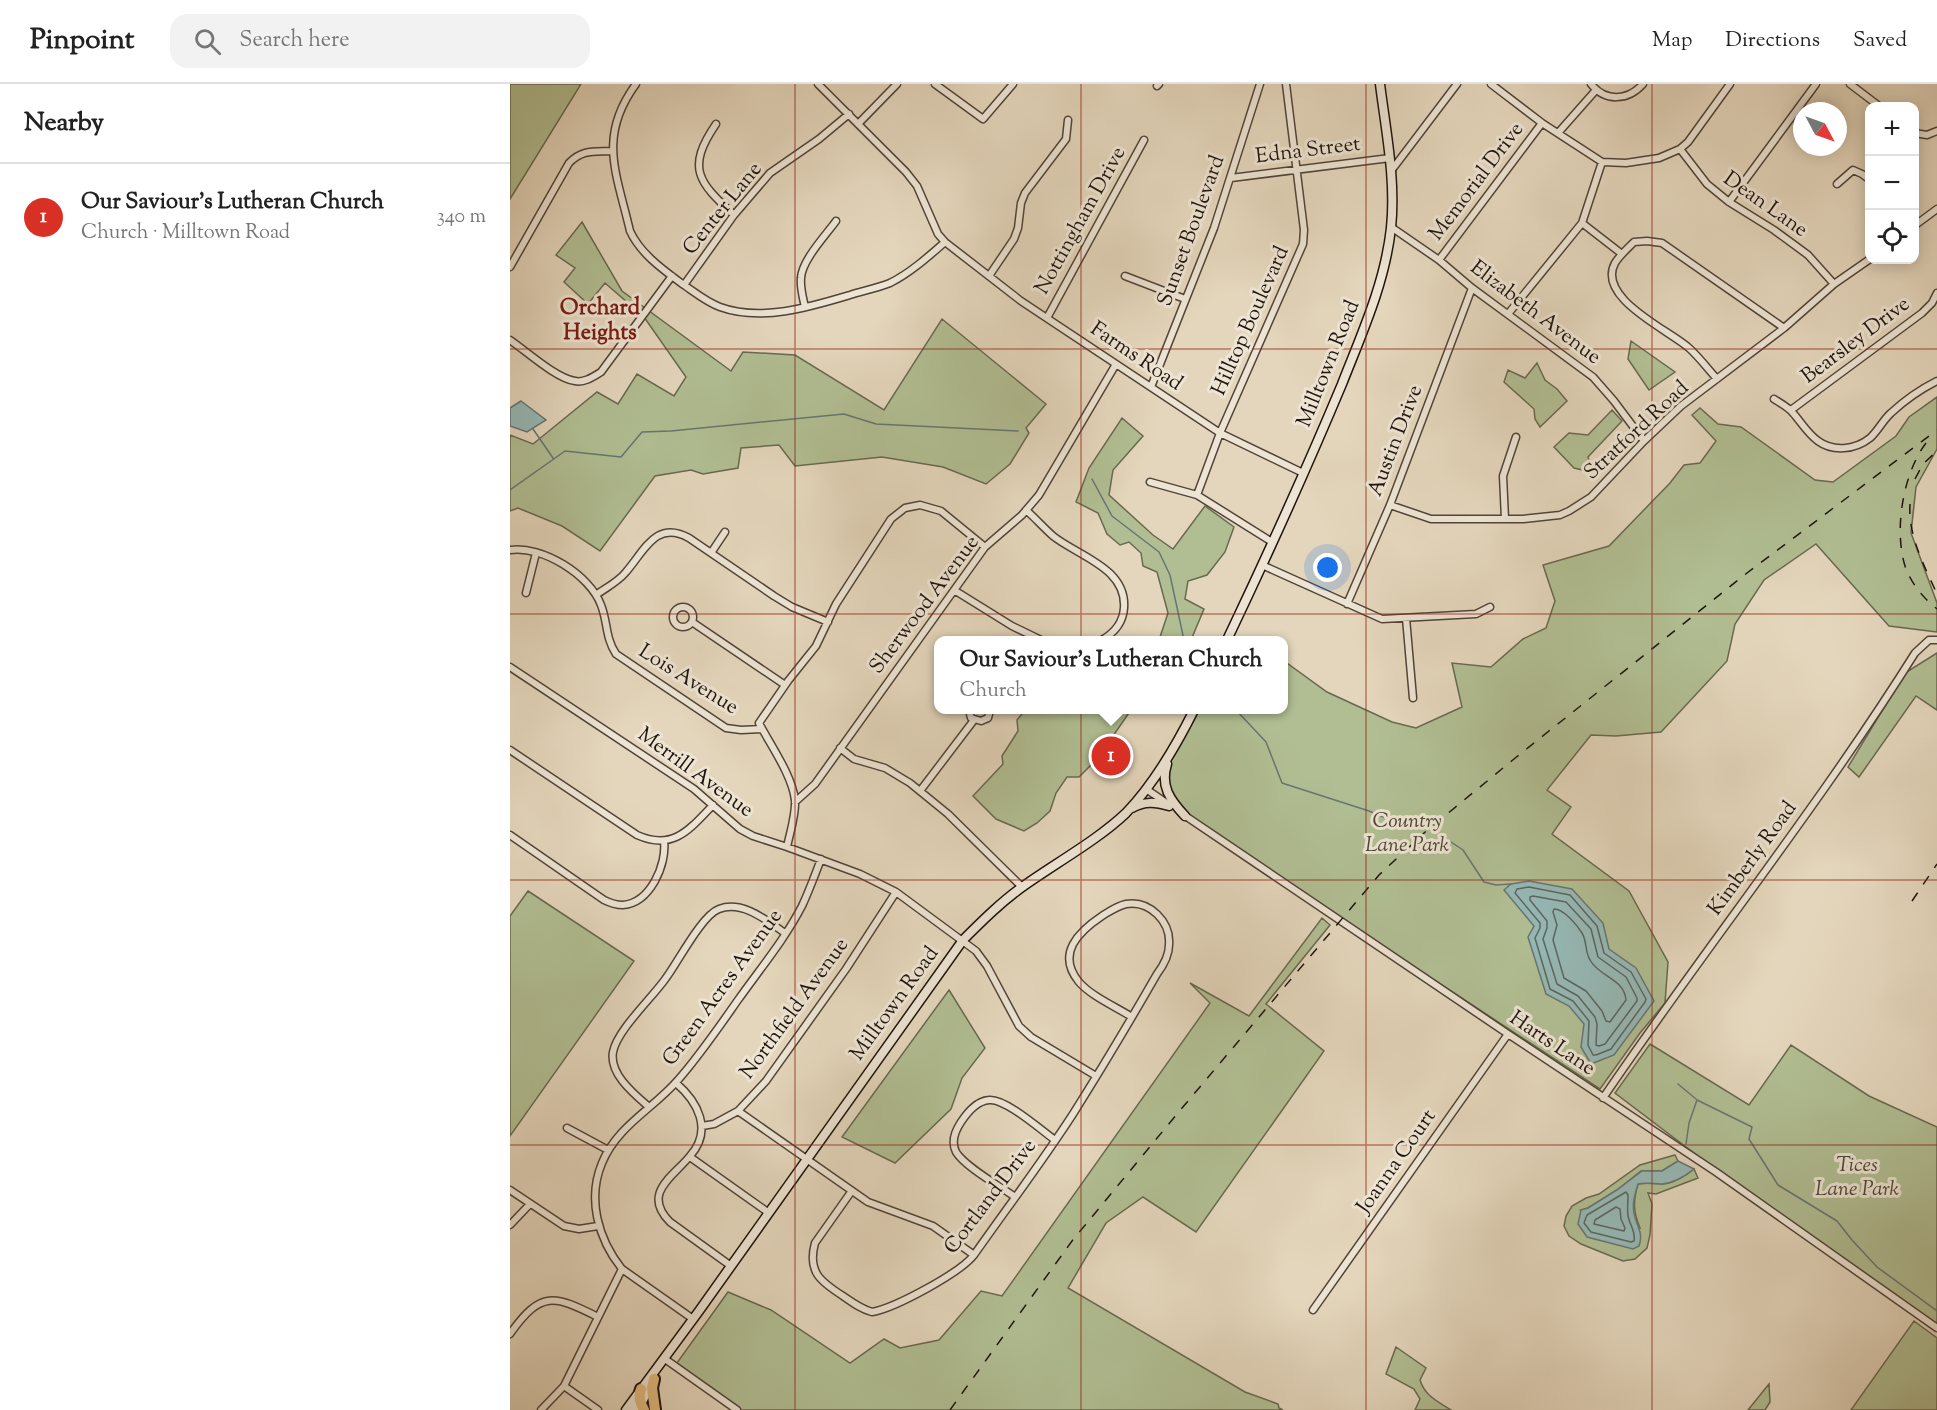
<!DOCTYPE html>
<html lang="en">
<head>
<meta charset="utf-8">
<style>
	body { margin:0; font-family:"Sorts Mill Goudy",serif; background:#f2f2f2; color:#222 }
	.controls { position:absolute; right:18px; top:18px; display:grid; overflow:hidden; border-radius:12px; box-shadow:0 3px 15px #0003 }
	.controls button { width:54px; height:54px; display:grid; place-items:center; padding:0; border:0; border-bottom:2px solid #e0e0e0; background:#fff; color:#222; font:30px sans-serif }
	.compass { position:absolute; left:1283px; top:18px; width:54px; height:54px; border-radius:50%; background:#fff; box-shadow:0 3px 15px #0003; rotate:131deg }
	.you { position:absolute; left:818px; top:484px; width:21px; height:21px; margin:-15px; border:4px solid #fff; border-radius:50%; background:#1a73e8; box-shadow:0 0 0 9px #1a73e833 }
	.badge { display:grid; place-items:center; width:39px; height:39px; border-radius:50%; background:#d93025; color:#fff; font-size:20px; font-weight:700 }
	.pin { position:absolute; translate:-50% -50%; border:3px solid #fff; box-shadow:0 2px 6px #0006 }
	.popup { position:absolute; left:424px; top:552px; width:354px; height:78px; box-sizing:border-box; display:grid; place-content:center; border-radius:12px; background:#fff; filter:drop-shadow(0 2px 4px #0005); font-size:20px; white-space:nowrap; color:#767676 }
	.popup b { font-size:22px; color:#222 }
	.popup::after { content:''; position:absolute; left:50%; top:100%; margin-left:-12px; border:12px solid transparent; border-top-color:#fff }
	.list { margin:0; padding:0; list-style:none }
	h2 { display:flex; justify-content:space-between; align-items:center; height:78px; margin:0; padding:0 24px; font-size:26px }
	h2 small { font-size:20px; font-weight:400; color:#767676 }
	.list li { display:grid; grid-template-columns:39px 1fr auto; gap:18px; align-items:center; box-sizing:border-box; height:108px; padding:0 24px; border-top:2px solid #e0e0e0 }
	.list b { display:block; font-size:22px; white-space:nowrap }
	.list p { margin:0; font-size:20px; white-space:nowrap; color:#767676 }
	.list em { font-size:20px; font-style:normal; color:#767676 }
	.icon { flex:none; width:33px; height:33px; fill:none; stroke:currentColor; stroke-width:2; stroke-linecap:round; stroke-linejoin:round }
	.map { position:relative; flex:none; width:1427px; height:1326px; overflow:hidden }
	header { display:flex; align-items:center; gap:36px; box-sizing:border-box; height:84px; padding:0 30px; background:#fff; border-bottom:2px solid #e0e0e0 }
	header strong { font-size:28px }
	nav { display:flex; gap:33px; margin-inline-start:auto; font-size:21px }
	.search { width:420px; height:54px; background:#f2f2f2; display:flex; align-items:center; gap:15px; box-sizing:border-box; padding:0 21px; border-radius:18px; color:#767676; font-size:22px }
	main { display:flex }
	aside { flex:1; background:#fff }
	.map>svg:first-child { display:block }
</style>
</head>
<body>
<header>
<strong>Pinpoint</strong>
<div class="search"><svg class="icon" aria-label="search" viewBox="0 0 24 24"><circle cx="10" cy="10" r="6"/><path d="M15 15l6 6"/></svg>Search here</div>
<nav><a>Map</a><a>Directions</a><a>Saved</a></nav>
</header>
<main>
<aside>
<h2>Nearby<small></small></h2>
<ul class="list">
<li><span class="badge">1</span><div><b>Our Saviour's Lutheran Church</b><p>Church · Milltown Road</p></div><em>340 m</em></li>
</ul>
</aside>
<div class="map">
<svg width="1427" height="1326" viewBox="0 0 1427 1326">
	<rect width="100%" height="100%" fill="#e4d6bc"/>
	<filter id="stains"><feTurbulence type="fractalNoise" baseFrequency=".00333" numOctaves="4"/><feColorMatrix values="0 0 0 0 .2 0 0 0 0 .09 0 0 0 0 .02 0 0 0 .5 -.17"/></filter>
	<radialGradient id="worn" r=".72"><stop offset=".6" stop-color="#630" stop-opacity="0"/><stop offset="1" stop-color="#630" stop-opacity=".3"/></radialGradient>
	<path fill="#b1be93" stroke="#686950" stroke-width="1.5" d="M0 0H71L0 115Z
		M72 138 112 207 221 287 233 268 285 271 374 326 432 235 536 320 516 344 519 349 500 380 476 400 433 383 372 373 285 382 269 361 231 364 228 384 193 390 181 386 145 392 90 467 52 442 8 424 0 427V351L23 360 87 308 108 320 127 290 164 312 176 293 134 233 95 199 78 220 54 198 65 184 46 171Z
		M1121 257 1165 288 1139 306 1118 275Z
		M1027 279 1035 296 1047 305 1057 317 1030 343 1025 335 1024 325 994 298 998 286 1015 294Z
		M1427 313V365L1406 403 1401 449 1427 519V548L1379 542 1306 460 1254 496 1225 540 1217 577 1151 648 1106 652 1081 651 1037 706 1061 723 1042 750 1119 807 1158 878 1155 919 1130 949 1090 1005 675 732 661 717 655 688 683 626H774V577L817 608 882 638 906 644 952 623 942 579 981 583 1013 555 1036 544 1045 517 1033 481 1099 462 1160 399 1174 381 1190 379 1206 357 1182 331 1190 324 1208 340 1231 343 1305 396 1323 398 1386 352 1399 333Z
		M1102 326 1112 337 1078 373 1081 383V388L1064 384 1044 363 1059 349 1078 351Z
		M612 334 633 352 603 386 599 411 643 451 663 465 695 422 724 443 715 468 697 491 678 497 675 515 694 525 681 556H649L658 529 647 488 633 482 631 469 619 458 610 461 597 450 588 429 566 418 579 384Z
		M1427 569V626L1406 612 1349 693 1338 683 1395 589Z
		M515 626H621L587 675 569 693H557L546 709 540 727 527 739 514 747 486 735 463 712 493 680 492 672 508 647 507 636Z
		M18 807 124 877 0 1052V832Z
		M812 834 820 841 756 920 814 967 686 1148 633 1113 596 1139 558 1204 735 1308 768 1320 769 1324 773 1326H231L164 1283 218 1208 261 1226 340 1279 374 1255 390 1264 429 1256 471 1207 492 1212 700 919 680 899 739 932Z
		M439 906 475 964 452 994 441 1025 385 1079 332 1053Z
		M1140 960 1239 1021 1281 961 1359 1012 1427 1043V1244L1305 1161 1105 1009Z
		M1165 1071 1168 1077 1152 1087H1131L1107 1106 1078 1124 1071 1126 1130 1144C1123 1128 1123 1117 1128 1100 1139 1098 1143 1100 1153 1100 1163 1099 1176 1092 1184 1085L1188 1094 1146 1110 1138 1109 1142 1120 1140 1151 1137 1164 1125 1175 1113 1177 1071 1160 1059 1152 1054 1142 1056 1132 1062 1122 1076 1114 1089 1110 1130 1081Z
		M1404 1237 1427 1254V1326H1341Z
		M886 1263 916 1284 910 1296C915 1312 927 1317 941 1326H905L910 1315 904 1305 876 1290Z
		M1259 1300 1260 1318 1255 1326H1238Z"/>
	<path fill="#96b8b5" stroke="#667672" stroke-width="1.5" d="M11 317 36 336 17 348 0 342V324Z
		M1019 797 1062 805 1093 839 1099 865 1126 884 1144 917 1104 971 1081 980 1071 963 1074 940 1059 922 1036 910 1018 853 1024 842 994 806 1001 800Z
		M1168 1077 1184 1085C1175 1092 1163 1099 1152 1100 1143 1100 1137 1098 1128 1100 1125 1110 1122 1119 1124 1129 1126 1142 1134 1148 1129 1162L1123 1165 1077 1153 1068 1140 1071 1126 1078 1124 1107 1106 1132 1087H1152Z"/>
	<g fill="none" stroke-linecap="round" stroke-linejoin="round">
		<path stroke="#5a6661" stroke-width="1.5" d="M1019 803 1060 811 1087 842 1094 869 1121 888 1136 915 1135 918 1101 965 1086 971H1083L1078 961 1079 937 1063 917 1040 905 1025 854 1030 844V839L1005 809 1007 805Z
			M1023 812 1056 818 1081 845 1088 873 1116 893 1127 914V917L1095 960 1089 962 1086 961 1087 940 1085 933 1068 912 1047 900 1033 855 1037 844V837L1020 816V813Z
			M1044 825C1054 825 1067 841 1072 849 1077 857 1075 868 1080 876 1089 893 1114 894 1116 916L1100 938 1096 937 1092 927 1076 907 1054 894 1043 856 1047 841 1043 828Z
			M1116 1108 1118 1111C1118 1117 1117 1126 1118 1132 1120 1142 1126 1147 1124 1157L1121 1158 1081 1148 1074 1139 1077 1131Z
			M1106 1123 1110 1125 1111 1135 1115 1144 1114 1147 1084 1140 1085 1136Z"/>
		<path stroke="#667672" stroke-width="1.5" d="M23 345 43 374
			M582 395 602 432 649 468 660 491 674 556
			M0 406 55 367 111 373 132 348 161 347 334 330 366 340 508 347
			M726 626 756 658 772 699 859 727 900 744
			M938 756 953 766 974 798 986 801 1001 800
			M1168 1000 1186 1015
			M1176 1060 1179 1039 1187 1016 1242 1043 1239 1055 1268 1101 1327 1137 1342 1156 1367 1183 1427 1227"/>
		<g stroke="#504439" stroke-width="9">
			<path id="street" d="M126 0C87 53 107 90 120 147 130 169 152 185 171 199 183 207 196 218 210 223 251 238 300 223 340 211 353 207 367 204 380 199 400 189 418 173 435 158
				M308 0 396 88 407 102 428 150 435 158 511 217 710 349 793 389
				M425 0 473 35 503 0
				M981 0 1032 39 1092 78 1116 79 1149 74 1170 65 1178 58 1220 0
				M1081 0C1095 18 1118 17 1133 0
				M1340 0 1369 22
				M647 2 649 0
				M206 40C176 84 188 98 224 131
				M348 40 387 0
				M1048 49 1086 6
				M1404 49 1417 51 1427 47
				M1170 65 1197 100 1219 118 1264 146 1298 171 1324 200
				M881 87 947 0
				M721 94 880 74
				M1327 100 1343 86 1352 90 1360 96
				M1219 118 1306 0
				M1072 139 1112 170
				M1404 142 1427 125
				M881 143 929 176 962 204 1083 293 1104 317 1134 357
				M929 176 1032 39
				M0 183 59 79C73 65 84 68 102 67
				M479 192 504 155 508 144 511 119 515 109 556 55 558 36
				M615 192 675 215
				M174 201 224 131 260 89 309 55 339 30
				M295 223C293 214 290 204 291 194 292 176 316 151 326 137
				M998 230 1072 139 1092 78
				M537 234 634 56
				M0 256C16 267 47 295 65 297 74 299 83 293 91 288L162 192
				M1207 295C1198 285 1189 273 1179 264 1159 246 1086 214 1105 179 1110 171 1117 165 1124 158L1137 157 1152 159 1274 244
				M641 303 704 144 750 0
				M1264 315C1270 319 1278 323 1283 329 1291 338 1297 349 1308 357 1323 368 1345 366 1360 354 1368 347 1373 336 1381 329 1394 317 1411 305 1427 297
				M1281 326 1412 229 1422 219 1427 209
				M640 398 687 411 762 458
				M687 411 710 349 793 160 794 146 776 0
				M880 421 921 435H1013L1050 431 1059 427 1081 413 1134 357 1171 322 1274 244 1324 200 1360 175
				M516 426C525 434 534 444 543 452 568 472 617 484 614 524 613 539 604 549 592 556
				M995 435 993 392 1006 353
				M0 466C32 461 80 491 91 521 98 539 95 553 106 570L216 644 231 646 252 645
				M201 469 215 448
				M752 481 872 535 966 530 980 523
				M444 506 502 542 531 556
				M16 509 26 469
				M86 511C97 503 108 498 116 488 135 466 146 436 179 454L264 512 282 523 318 538
				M837 520 880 421 962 204
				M163 533a10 10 0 1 1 20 0a10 10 0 1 1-20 0Z
				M896 534 903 614
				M182 538 275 601
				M0 583 184 705 230 745 243 752 277 763 350 790 386 808 466 867 477 882 509 942 521 953 586 992
				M459 626 461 634 471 637 478 634 480 626
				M330 664 344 675 375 684 400 699 438 730 512 803
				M0 666 127 751C163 767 179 746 203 721
				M636 705 658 720
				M410 707 464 636
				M285 718 305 700 475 463 512 431 529 411 606 280
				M674 731 998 950 1206 1088 1427 1244
				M0 751 94 816C100 819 106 821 113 821 140 819 157 781 154 757
				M277 763C280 748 286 731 285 716 282 691 261 662 249 639L278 597 306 562 326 520 381 435 395 424 410 421 431 427 475 463
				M166 999C188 1018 203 1046 180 1072 164 1092 131 1109 160 1138L221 1182
				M1093 1014C1195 864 1309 722 1405 569L1419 556H1427
				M139 1023C124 1010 99 990 103 968 107 946 143 913 156 894 168 878 192 831 209 825 233 816 257 837 275 849
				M228 1027 358 1118 423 1142 464 1171
				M192 1042 204 1040 228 1027 256 997 336 885 386 808
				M57 1044 98 1066
				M180 1073 259 1129
				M0 1106 54 1142 69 1145 88 1142
				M341 1108 305 1159C297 1188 311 1198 333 1212 343 1219 351 1225 362 1228 385 1224 450 1189 464 1171 497 1124 532 1078 563 1030 592 984 620 937 647 890 653 882 659 872 659 861 661 838 640 816 616 820 607 822 600 827 592 832 568 848 546 870 569 898 581 912 606 923 622 933
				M505 1113C491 1103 454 1082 446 1068 441 1058 445 1047 451 1038 457 1029 466 1017 479 1016 495 1014 531 1046 545 1056
				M0 1141 20 1120
				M803 1226 998 950
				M183 1235 112 1185C88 1155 77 1115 92 1079 107 1042 143 1025 168 996 190 971 209 943 228 916 250 885 275 855 292 822 299 807 305 791 311 775
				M0 1250C31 1206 44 1211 88 1233
				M155 1275 227 1326
				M54 1302 88 1326
				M31 1326 54 1302 112 1185"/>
		</g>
		<g stroke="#1f140d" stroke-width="11">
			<path id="secondary" d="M717 556C757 472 796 386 832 300 852 249 875 199 881 144 886 96 876 48 870 0
				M657 680C650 702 660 716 675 732
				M622 724C635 717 645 718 659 722
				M116 1326 189 1227 453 856C472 837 492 817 515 801 546 779 589 755 616 729 645 699 666 662 684 626
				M124 1326 133 1316 142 1299"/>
		</g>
		<g stroke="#1f140d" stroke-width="14">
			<path id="highway" d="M144 1295 142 1304 145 1326
				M131 1305C128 1312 130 1319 134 1326"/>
		</g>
		<use href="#street" stroke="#ede4d3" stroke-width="6"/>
		<use href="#secondary" stroke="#ede4d3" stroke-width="8"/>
		<use href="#highway" stroke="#e2bb7e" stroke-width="10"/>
		<path stroke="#1f140d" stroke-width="1.5" stroke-dasharray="10 10" stroke-linecap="butt" d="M1416 359C1393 389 1383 448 1396 485 1402 500 1414 515 1427 525
			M1405 395 1413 380 1427 367
			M1400 420C1398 452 1414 481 1427 510
			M1402 817 1427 780
			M440 1326 562 1157 667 1030 869 791 914 749 1004 675 1237 489 1427 346"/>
	</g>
	<path fill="none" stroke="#8f2418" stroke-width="1.5" stroke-opacity="0.55" d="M285 0V1326M571 0V1326M856 0V1326M1142 0V1326M0 265H1427M0 530H1427M0 796H1427M0 1061H1427"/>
	<g text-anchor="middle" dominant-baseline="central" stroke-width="6" stroke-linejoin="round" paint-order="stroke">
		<g font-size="21" fill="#1f140d" stroke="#ede4d3">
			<text transform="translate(798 67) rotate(-7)">Edna Street</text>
			<text transform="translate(967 98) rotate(-53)">Memorial Drive</text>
			<text transform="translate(1255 121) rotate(35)">Dean Lane</text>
			<text transform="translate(213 125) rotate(-51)">Center Lane</text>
			<text transform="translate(571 137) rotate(-61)">Nottingham Drive</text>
			<text transform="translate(682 147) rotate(-70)">Sunset Boulevard</text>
			<text transform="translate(1025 229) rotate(37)">Elizabeth Avenue</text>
			<text transform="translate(741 237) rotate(-66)">Hilltop Boulevard</text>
			<text transform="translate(1346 257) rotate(-37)">Bearsley Drive</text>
			<text transform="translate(626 273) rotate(34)">Farms Road</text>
			<text transform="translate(819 280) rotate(-68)">Milltown Road</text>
			<text transform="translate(1127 347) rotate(-43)">Stratford Road</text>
			<text transform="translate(886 357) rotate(-69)">Austin Drive</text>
			<text transform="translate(415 521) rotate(-53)">Sherwood Avenue</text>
			<text transform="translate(178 596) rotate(32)">Lois Avenue</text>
			<text transform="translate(185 689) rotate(36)">Merrill Avenue</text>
			<text transform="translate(1243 775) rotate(-54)">Kimberly Road</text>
			<text transform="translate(213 904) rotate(-54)">Green Acres Avenue</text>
			<text transform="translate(385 920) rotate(-54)">Milltown Road</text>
			<text transform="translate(285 925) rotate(-54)">Northfield Avenue</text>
			<text transform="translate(1042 960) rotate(34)">Harts Lane</text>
			<text transform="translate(887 1078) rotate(-55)">Joanna Court</text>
			<text transform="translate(481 1113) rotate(-53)">Cortland Drive</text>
		</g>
		<g font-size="21" font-style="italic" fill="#4b4735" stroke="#ede4d3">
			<text x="897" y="738">Country<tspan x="897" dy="24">Lane Park</tspan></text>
			<text x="1347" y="1082">Tices<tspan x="1347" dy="24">Lane Park</tspan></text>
		</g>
		<g font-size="22" font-weight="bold" fill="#7a1f14" stroke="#ede4d3">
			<text x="90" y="225">Orchard<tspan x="90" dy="25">Heights</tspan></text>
		</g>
	</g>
	<rect width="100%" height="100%" filter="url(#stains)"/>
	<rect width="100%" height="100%" fill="url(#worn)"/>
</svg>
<div class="controls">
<button>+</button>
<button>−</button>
<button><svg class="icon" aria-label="locate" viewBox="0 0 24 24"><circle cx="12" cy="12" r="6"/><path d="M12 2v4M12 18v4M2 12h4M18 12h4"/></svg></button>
</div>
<svg class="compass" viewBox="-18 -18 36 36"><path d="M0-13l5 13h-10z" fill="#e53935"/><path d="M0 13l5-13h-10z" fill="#767676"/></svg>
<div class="you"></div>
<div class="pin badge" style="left:601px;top:672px">1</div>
<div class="popup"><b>Our Saviour's Lutheran Church</b>Church</div>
</div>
</main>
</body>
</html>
